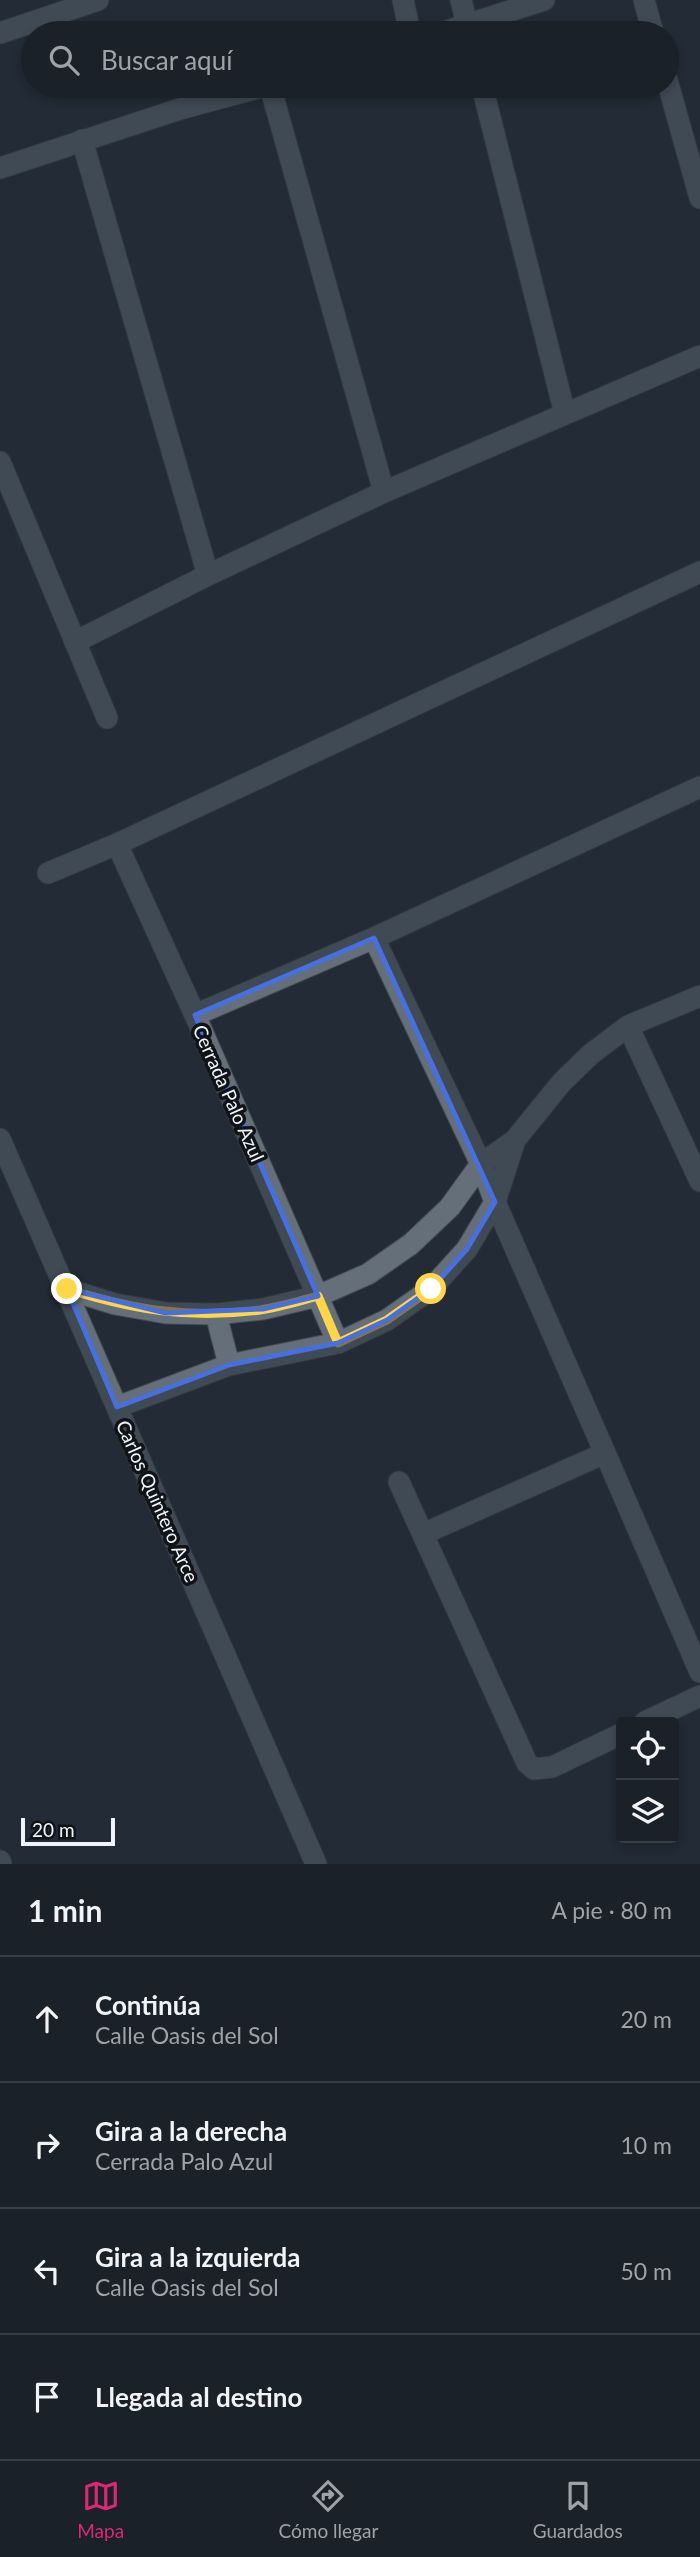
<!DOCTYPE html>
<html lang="es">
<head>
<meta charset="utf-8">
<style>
	body { margin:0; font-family:Lato,sans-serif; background:#232930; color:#f1f3f6 }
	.controls { position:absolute; right:21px; bottom:21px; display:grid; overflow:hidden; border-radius:7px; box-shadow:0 4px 10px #0003 }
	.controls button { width:63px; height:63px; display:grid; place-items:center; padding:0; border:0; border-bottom:2px solid #383e45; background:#1a2128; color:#f1f3f6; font:35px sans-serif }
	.scale { position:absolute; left:21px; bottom:18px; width:94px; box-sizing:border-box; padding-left:7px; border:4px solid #eff5fb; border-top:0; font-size:19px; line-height:24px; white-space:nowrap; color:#eff5fb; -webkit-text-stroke:5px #101419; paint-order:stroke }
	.stop { position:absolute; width:21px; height:21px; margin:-16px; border:5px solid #ffd54a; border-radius:50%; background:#fff }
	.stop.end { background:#ffd54a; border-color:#fff; box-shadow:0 2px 7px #0008 }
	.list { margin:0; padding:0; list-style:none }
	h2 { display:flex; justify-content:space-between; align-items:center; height:91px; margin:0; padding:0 28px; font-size:30px }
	h2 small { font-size:23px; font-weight:400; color:#9fa3a8 }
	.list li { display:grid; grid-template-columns:46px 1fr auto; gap:21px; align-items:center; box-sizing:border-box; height:126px; padding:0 28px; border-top:2px solid #383e45 }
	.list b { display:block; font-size:26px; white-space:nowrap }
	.list p { margin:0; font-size:23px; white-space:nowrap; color:#9fa3a8 }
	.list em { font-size:23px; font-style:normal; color:#9fa3a8 }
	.icon { flex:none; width:38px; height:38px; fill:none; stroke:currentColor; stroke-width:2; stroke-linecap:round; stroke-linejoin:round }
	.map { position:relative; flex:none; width:700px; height:1864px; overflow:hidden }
	.search { position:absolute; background:#1a2128; box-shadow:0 4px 10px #0003; left:21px; right:21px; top:21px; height:77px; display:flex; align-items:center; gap:18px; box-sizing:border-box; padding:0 24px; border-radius:38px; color:#9fa3a8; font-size:26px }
	.sheet { height:595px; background:#1a2128 }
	nav { display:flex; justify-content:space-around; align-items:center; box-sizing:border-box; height:98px; border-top:2px solid #383e45; background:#1a2128; font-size:19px; color:#9fa3a8 }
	nav a { display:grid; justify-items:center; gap:4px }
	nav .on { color:#db2777 }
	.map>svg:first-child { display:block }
</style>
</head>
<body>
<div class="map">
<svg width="700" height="1864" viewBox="0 0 700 1864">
	<rect width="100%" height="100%" fill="#232c36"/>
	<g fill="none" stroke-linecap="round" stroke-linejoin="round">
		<g stroke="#424b52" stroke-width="23">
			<path id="minor" d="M403 0 410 33
				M461 0 469 33
				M644 0 653 33
				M0 33 98 0
				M441 33 544 0
				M667 80 700 198
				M270 86 384 492
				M482 86 565 414
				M82 140 208 575
				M0 168 180 109 265 86
				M0 462 107 718
				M75 642 208 575 384 492 700 356
				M117 844 195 1015 338 1343
				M48 873 117 844 700 572
				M374 938 481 1164 495 1202 605 1453
				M195 1015 374 938 700 787
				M628 1026 700 1181
				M0 1139 316 1864
				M67 1289 115 1304 166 1313 216 1314 263 1309 318 1296 368 1274 411 1244 450 1207 481 1164 515 1140 562 1082 591 1054 628 1026 700 996
				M216 1314 229 1365
				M117 1407 229 1365 338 1343 387 1320 431 1289 467 1249 495 1202 515 1140
				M399 1482 527 1763 534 1769 552 1767 621 1734
				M423 1534 605 1453 700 1672
				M645 1722 700 1696
				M0 1861 1 1864"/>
		</g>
		<use href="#minor" stroke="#656f7a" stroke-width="21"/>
	</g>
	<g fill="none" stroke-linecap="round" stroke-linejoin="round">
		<path stroke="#ffd54a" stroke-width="9" d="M67 1289C134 1310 189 1319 260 1310 280 1307 299 1301 318 1296L338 1343 387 1320 431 1289"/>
	</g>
	<path d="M0 0H700V1864H0ZM374 938 495 1202 467 1249 431 1289 387 1320 338 1343 229 1365 117 1407 67 1289 166 1313 263 1309 318 1296 195 1015Z" fill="#232c36" fill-opacity=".55" fill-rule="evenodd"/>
	<path fill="none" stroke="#476fdf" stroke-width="5" stroke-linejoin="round" d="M374 938 495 1202 467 1249 431 1289 387 1320 338 1343 229 1365 117 1407 67 1289 166 1313 263 1309 318 1296 195 1015Z"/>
	<g text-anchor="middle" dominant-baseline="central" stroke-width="7" stroke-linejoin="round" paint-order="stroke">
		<g font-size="19" fill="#eff5fb" stroke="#101419">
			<text transform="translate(229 1093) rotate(66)">Cerrada Palo Azul</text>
			<text transform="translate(158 1501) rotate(66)">Carlos Quintero Arce</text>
		</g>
	</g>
</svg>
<div class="controls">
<button><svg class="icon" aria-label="locate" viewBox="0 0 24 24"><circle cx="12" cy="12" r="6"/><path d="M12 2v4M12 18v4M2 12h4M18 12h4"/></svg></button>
<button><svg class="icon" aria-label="layers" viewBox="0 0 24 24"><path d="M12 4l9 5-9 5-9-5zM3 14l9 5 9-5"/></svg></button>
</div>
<div class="scale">20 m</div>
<div class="stop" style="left:431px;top:1289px"></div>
<div class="stop end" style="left:67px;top:1289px"></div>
<div class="search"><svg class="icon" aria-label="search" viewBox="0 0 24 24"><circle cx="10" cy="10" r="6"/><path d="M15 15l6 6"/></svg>Buscar aquí</div>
</div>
<section class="sheet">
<h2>1 min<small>A pie · 80 m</small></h2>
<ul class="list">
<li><svg class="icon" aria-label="ahead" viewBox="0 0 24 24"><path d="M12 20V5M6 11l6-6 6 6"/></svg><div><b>Continúa</b><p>Calle Oasis del Sol</p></div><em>20 m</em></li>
<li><svg class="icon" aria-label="right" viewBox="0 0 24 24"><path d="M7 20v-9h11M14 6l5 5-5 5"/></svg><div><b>Gira a la derecha</b><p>Cerrada Palo Azul</p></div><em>10 m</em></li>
<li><svg class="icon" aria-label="left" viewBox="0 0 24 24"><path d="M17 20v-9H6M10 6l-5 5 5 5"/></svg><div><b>Gira a la izquierda</b><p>Calle Oasis del Sol</p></div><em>50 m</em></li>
<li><svg class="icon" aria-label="arrive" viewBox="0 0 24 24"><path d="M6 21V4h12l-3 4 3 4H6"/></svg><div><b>Llegada al destino</b></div></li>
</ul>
</section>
<nav>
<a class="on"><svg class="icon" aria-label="map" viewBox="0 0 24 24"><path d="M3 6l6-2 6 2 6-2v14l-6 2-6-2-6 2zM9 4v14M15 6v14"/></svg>Mapa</a>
<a><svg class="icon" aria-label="directions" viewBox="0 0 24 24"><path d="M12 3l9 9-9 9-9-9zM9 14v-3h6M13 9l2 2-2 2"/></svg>Cómo llegar</a>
<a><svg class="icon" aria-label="saved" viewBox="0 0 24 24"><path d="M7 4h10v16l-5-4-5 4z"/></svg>Guardados</a>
</nav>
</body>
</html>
